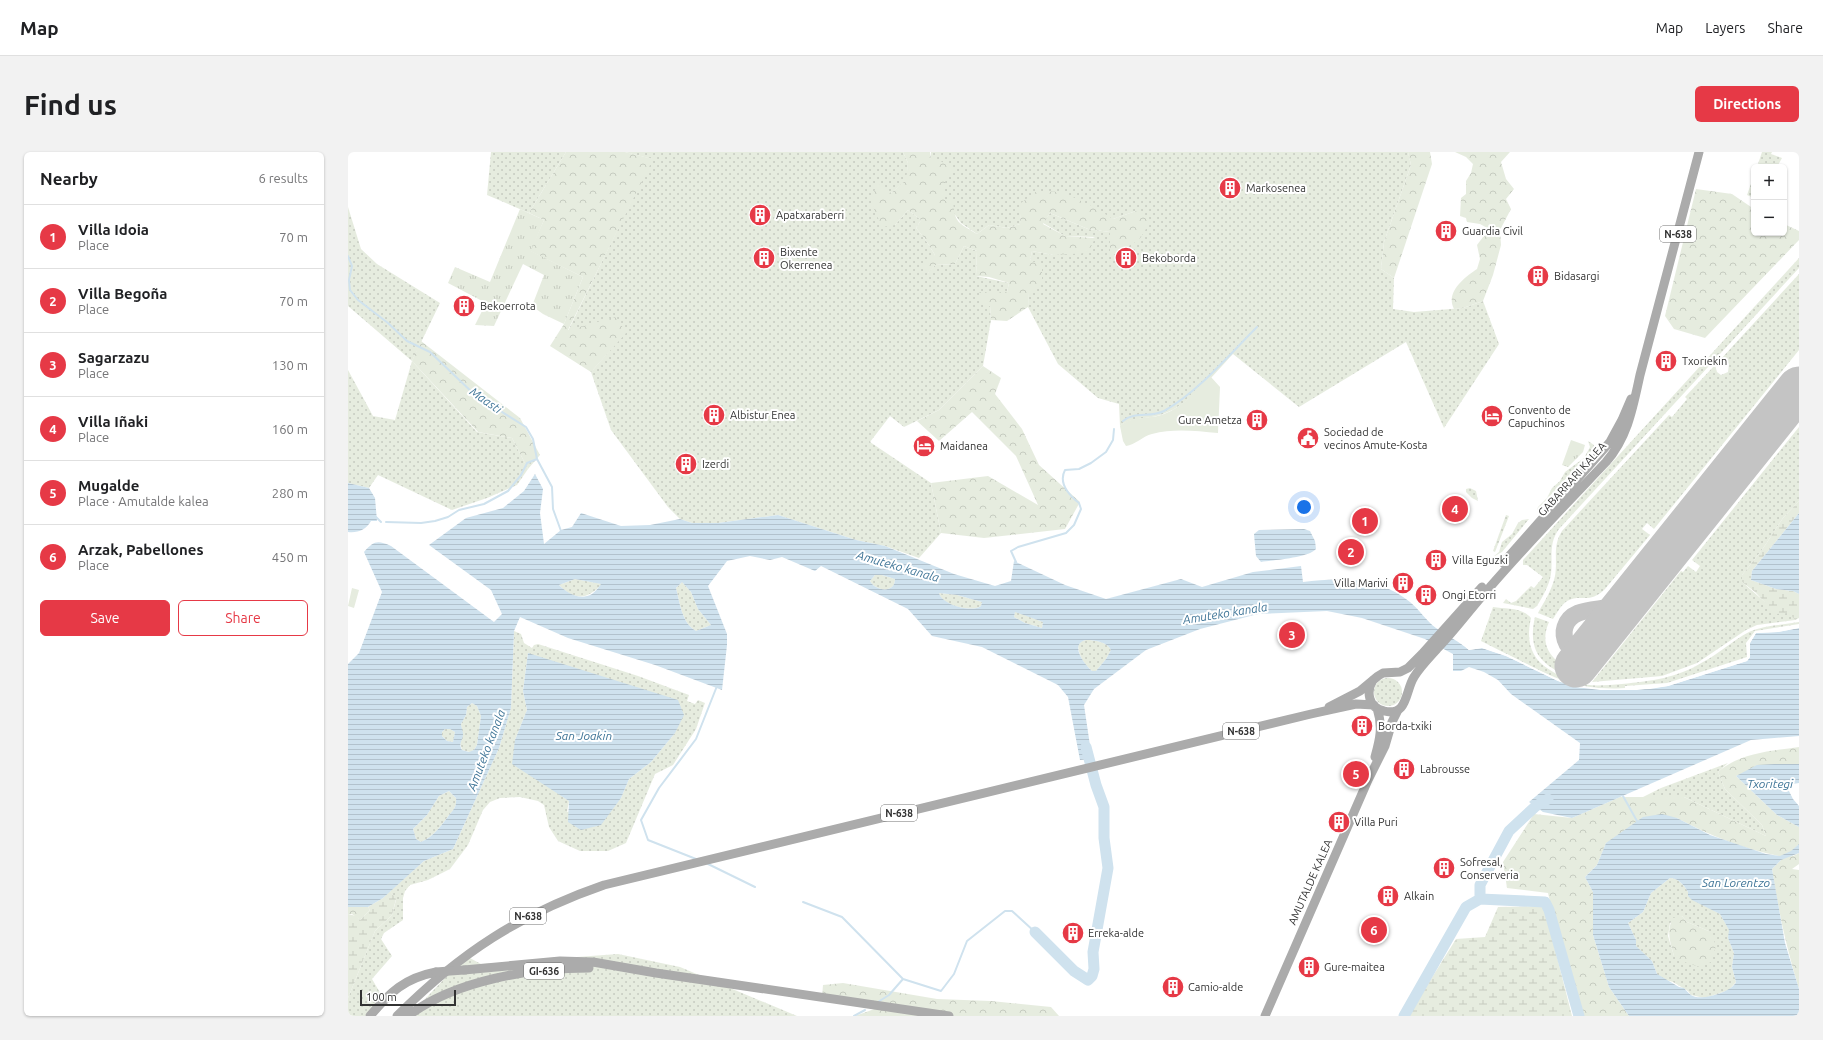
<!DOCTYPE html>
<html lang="en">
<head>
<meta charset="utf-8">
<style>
	body { margin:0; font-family:Ubuntu,sans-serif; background:#f2f2f2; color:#202124 }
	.controls { position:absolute; right:12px; top:12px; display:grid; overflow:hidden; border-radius:6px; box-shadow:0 1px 3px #0004 }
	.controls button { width:36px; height:36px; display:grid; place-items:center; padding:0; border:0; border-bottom:1px solid #e0e0e0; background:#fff; color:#202124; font:20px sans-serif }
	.scale { position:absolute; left:12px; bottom:10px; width:96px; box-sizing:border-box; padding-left:4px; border:2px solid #333; border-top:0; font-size:11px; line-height:14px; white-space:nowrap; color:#333; -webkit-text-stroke:3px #fff; paint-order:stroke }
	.you { position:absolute; left:956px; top:355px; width:14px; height:14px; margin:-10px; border:3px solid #fff; border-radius:50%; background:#1a73e8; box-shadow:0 0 0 6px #1a73e833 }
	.badge { display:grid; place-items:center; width:26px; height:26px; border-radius:50%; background:#e63946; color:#fff; font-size:13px; font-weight:700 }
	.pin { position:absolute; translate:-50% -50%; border:2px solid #fff; box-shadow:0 1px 4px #0006 }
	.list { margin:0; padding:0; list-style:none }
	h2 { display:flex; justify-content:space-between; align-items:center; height:52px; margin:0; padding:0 16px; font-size:17px }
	h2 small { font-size:13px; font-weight:400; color:#757577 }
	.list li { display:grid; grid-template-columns:26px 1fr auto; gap:12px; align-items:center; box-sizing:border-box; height:64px; padding:0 16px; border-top:1px solid #e0e0e0 }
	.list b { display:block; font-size:15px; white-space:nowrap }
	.list p { margin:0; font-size:13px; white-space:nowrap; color:#757577 }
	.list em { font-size:13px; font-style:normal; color:#757577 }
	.actions { display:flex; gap:8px; padding:12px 16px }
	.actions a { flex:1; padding:9px 0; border:1px solid #e63946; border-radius:6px; text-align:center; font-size:14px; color:#e63946 }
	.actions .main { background:#e63946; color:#fff }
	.map { position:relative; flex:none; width:1451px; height:864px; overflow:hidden; border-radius:6px }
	header { display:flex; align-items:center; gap:24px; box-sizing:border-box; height:56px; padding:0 20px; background:#fff; border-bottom:1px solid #e0e0e0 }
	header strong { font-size:19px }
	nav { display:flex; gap:22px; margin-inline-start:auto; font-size:14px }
	.intro { display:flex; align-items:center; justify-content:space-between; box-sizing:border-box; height:96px; padding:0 24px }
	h1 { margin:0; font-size:28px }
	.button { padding:10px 18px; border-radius:6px; background:#e63946; color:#fff; font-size:14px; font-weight:700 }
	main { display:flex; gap:24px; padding:0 24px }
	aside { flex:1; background:#fff; border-radius:6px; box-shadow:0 1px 3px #0004 }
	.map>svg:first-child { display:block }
</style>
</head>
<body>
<header>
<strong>Map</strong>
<nav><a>Map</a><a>Layers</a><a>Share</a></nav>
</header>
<div class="intro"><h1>Find us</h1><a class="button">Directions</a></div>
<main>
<aside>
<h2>Nearby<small>6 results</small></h2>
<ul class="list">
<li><span class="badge">1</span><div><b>Villa Idoia</b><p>Place</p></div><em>70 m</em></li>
<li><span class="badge">2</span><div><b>Villa Begoña</b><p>Place</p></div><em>70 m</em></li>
<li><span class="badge">3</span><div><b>Sagarzazu</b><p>Place</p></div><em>130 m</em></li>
<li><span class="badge">4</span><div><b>Villa Iñaki</b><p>Place</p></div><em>160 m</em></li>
<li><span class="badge">5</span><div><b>Mugalde</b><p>Place · Amutalde kalea</p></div><em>280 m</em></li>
<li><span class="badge">6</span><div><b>Arzak, Pabellones</b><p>Place</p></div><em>450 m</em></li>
</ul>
<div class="actions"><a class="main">Save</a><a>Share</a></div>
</aside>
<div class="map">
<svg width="1451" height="864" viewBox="0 0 1451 864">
	<defs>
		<pattern id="grass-dots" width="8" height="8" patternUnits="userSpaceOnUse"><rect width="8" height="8" fill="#e6ecdf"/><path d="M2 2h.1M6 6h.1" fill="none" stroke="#c6cbc0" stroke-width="1.8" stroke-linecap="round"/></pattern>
		<pattern id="forest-crowns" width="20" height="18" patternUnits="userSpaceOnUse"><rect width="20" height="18" fill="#e6ecdf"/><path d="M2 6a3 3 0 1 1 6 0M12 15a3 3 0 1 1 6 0" fill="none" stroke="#c6cbc0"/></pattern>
		<pattern id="wetland-marsh" width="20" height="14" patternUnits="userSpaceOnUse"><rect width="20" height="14" fill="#e6ecdf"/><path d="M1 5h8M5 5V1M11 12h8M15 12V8" fill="none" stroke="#c6cbc0"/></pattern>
		<pattern id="park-tufts" width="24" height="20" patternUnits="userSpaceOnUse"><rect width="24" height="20" fill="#e6ecdf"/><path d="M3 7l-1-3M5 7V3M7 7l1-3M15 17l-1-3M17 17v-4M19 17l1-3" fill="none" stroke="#c6cbc0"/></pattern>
		<pattern id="water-rules" width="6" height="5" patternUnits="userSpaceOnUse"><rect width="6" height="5" fill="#cfe2ee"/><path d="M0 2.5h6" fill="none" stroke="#b2c2cd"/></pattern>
	</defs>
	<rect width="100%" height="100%" fill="#fff"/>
	<path fill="url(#grass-dots)" fill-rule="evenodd" d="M143 0H218L181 61 139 43Z
		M277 0H555L560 11 559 28 543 41 547 73 560 58 573 68 568 76 577 87 587 103 580 121 587 113 607 112 616 94 629 99 628 124 661 131 659 140H632L642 154 643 168 635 214 591 258 556 275 542 264 522 290 583 331 593 381 571 406 537 394 508 388 430 363 370 371H344L332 367 320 355 263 278 243 220 277 181 220 179 304 7Z
		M583 0H1060L1063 13 1036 90 1033 117 1046 126 1045 157 1066 160 1115 156 1135 149 1151 192 1096 276 1058 190 951 255 885 202C866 222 842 253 815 262 800 268 785 264 772 274L771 252 750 246 710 212 680 155 682 109 684 99 705 103 747 85 717 84 695 71 702 61 740 77 762 80V104L788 59 765 67 674 51 672 72 659 76 641 73 629 82 613 71 597 49V30L583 7Z
		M1414 0H1424L1423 2 1434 6 1429 15H1409Z
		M1406 23V46L1399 43Z
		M0 55 13 97 29 112 92 151 64 209 129 280 164 286 180 317 169 333 139 346 104 358 30 323 21 336 0 331V218L25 264 47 268 64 209 0 154Z
		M1451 106V116L1211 377C1200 392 1205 406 1203 422 1201 434 1195 444 1189 454L1185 457 1155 451 1158 447 1163 451 1168 449 1183 434 1186 436 1195 425 1179 413H1175V408Z
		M1451 122V198L1306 377 1299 371 1294 377 1302 383 1257 437C1241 453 1233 441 1219 449 1213 453 1209 461 1205 467L1190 461C1196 450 1204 438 1207 424 1210 407 1204 395 1214 379L1321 263 1324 265 1339 247 1337 245 1367 213 1369 220 1373 223 1380 220 1381 212 1378 209 1372 208Z
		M1451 275V349L1435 366 1414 398 1394 423V430L1417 450 1442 461 1447 468 1409 473 1398 478 1349 511 1314 524 1244 530 1333 419 1335 420 1340 414 1348 420 1352 414 1344 408Z
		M1240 289 1246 293 1245 297 1189 358 1190 355 1199 346 1204 336 1212 329 1217 320 1236 306 1242 295Z
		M1122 336 1128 339 1130 349 1124 346 1118 340V337Z
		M1158 363 1161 364 1147 400 1145 399Z
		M1181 367 1154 400 1145 405 1151 400 1154 390 1164 382 1170 371 1174 368Z
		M527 423H534L547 427C547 442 527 439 522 429Z
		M227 427 254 432C239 448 227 449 211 433Z
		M334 430 343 440 350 457 363 473 348 479C334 471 332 452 328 436Z
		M591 441 609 443 634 450 633 454C624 461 593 453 591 441Z
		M1145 455C1157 457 1174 455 1183 466 1178 488 1182 506 1202 518 1210 523 1219 529 1229 531 1244 535 1259 533 1274 532 1304 529 1329 526 1355 510 1371 502 1385 488 1401 480 1416 473 1435 473 1451 470V472L1407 479 1398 491 1399 505 1319 531 1277 534V536C1221 541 1180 512 1133 489Z
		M667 459 695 470 694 476 677 471 666 465Z
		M1187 465 1201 470C1188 500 1212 511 1232 528 1198 517 1178 504 1187 465Z
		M166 479 173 482 176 491 184 496 186 493 190 492 290 524 341 543 339 549 347 552 350 548 357 551 348 577 325 613 307 622 278 691 260 699H232L210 689 201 675 196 653 190 649 172 645 152 646 142 650 135 658 120 693 102 717 80 728 62 733 57 739 55 746V768L36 781 33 787 44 804 24 827 34 844 17 864H0V846L27 779 44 763 48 748 42 739 76 709 105 697 151 596 163 556ZM180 501 327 581 303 610 281 627 273 646 219 660 221 649 205 638 167 588 179 558 175 539Z
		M738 488C747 488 759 490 763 498L758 507 748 519H744C736 512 731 505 730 493L734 489Z
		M1026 540a14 14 0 1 1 28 0a14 14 0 1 1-28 0Z
		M124 551 129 554 133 564 129 593 126 598 122 600 114 598 112 590 114 587 113 572 118 563 119 555Z
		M97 577H102L107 580 105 590 99 589 94 584V580Z
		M1380 611 1370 620 1377 637 1414 673 1418 684 1336 645H1295L1313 636Z
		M101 639 108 646C109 657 104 658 99 666 91 676 86 684 73 690L68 687 65 677 79 663 91 644Z
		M1322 726C1330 726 1336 733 1340 740V744L1372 762 1382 779 1380 786 1386 801 1384 815 1388 830 1381 838 1363 844 1356 846 1343 843 1340 839 1325 830 1315 827 1309 822 1304 809 1287 794 1288 788 1280 771 1295 760 1303 741ZM1334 764 1339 770 1363 780 1326 804 1320 784 1322 771Z
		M270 802 332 815 449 864H61L118 804 133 812Z"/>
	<path fill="url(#forest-crowns)" d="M218 0H277L305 7 220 178 268 165 278 181 243 220 202 194 216 172 235 125 182 99 196 68 181 61Z
		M555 0H582L583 7 590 8 605 15 597 30V49H605C607 72 610 70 629 82L641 73 659 76 672 72 673 51 689 39 714 40 744 54 765 67 788 59 803 69 791 88 762 105V80L740 77 702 61 695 72 717 84 747 86 740 101 705 103 684 99 682 109 694 112V132L681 141 680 155 659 169 643 168 642 154 631 152V140H659L661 131 641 125 628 124 629 99 616 94 607 112 587 113 581 121 575 113 587 103 577 87 568 76 573 68 560 58 547 73 534 75 523 50 529 31 543 41 558 28 560 11Z
		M1060 0H1082L1084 12 1046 126 1033 117 1036 90 1063 13Z
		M1107 0H1162L1153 10 1158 27 1166 37 1158 47 1163 57 1152 78 1153 93 1145 123 1135 149 1115 156 1106 157C1097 140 1117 125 1129 117L1132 107 1129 93 1141 77 1132 72 1119 70 1118 66 1112 64 1113 46 1118 42V29L1123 21 1125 12 1118 5Z
		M1348 37 1384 42 1406 57V81H1436V72L1451 79V88L1357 186 1326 177 1317 164Z
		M73 189 172 266 192 303 180 317 164 286 130 280 64 209Z
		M635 214 653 226 647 242 674 277 691 313 732 350 717 377 636 386 593 381 583 331 640 324 690 353 668 304 624 260 591 289 569 269 591 258Z
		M1451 595V612H1426L1388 624 1429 663 1451 675V692L1443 700 1445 704 1451 701V712L1444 717 1451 718V837C1439 798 1430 758 1424 717L1433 708 1431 704C1395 697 1361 683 1329 666L1258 691 1249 713 1237 725 1245 740V783L1261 835 1281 864H1229L1200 741 1159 736 1155 710 1186 662 1224 666 1272 645H1336L1418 684 1414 673 1377 637 1370 620C1391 601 1423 599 1451 595Z
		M0 755H20L22 758 12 768 4 762H0Z
		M1334 764 1339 770 1363 780 1368 794 1363 810 1352 815 1339 811 1326 804C1322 790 1318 779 1325 766Z
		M495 831 589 847 643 849 703 855 711 864H507L532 855 474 845 475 833Z"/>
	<path fill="url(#wetland-marsh)" d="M1451 349V361L1404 419 1403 428 1428 437 1445 439 1451 442V466L1447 468 1441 461 1428 462 1407 440 1394 430V423L1414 398 1435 366Z
		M42 739 48 747 44 763 27 779 0 846V762L8 764 12 768 22 758 20 755 35 746Z
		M1196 754 1224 864H1060L1108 787 1137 785 1150 755Z"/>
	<path fill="url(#park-tufts)" d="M172 57 196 68 183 99 235 125 216 172 195 162 184 154 196 123 175 112 146 174 127 173 138 151 100 131 107 115 142 130Z
		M1223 288 1237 293 1235 300 1220 315 1214 313Z"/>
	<path fill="#e6ecdf" d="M863 225 872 235 870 281C848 279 826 276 804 282 795 284 787 293 778 294L775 289 772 274C785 263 801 268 816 262 835 255 849 238 863 225Z
		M4 436 11 438 6 456 0 454Z"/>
	<path fill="url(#water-rules)" fill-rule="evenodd" d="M187 322 195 337 192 361 196 392 213 378 224 375 233 361 273 374 302 373 332 367 344 371H370L430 363 508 388 537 394 606 422 647 434 663 429 666 409 717 433 758 447 833 427 854 435 905 420 953 414 955 430C992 425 1032 425 1062 450 1072 458 1078 469 1088 476 1099 484 1111 489 1121 498L1134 496 1158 504 1210 529 1228 535 1266 538 1302 537 1320 534 1399 509 1402 505V491L1408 481 1430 480 1451 476V584L1403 588 1224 666 1195 660 1181 650 1231 608 1232 591 1163 542 1150 528 1136 520 1121 515 1113 519H1105V502L1077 487 1014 466 979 459 910 462 852 477 798 498 746 537 736 553 744 607 732 608 720 545 710 533 634 495 584 484 560 457 473 414 467 419 434 405 422 408 402 404 379 409 360 434 379 482V493L374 538 307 513 220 486 172 465 166 479 163 556 151 596 105 697 76 709 35 746 20 755H0V512L11 501 34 440 16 400C26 389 29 388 43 394L146 470 154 462 143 438 81 393 118 366 155 356 176 339ZM527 423H534L547 427C547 442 527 439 522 429ZM227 427 253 432C251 435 247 440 244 442 232 449 219 441 211 433ZM334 430 343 440 350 457 363 473 348 479C334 471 332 452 328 436ZM591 441 609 443 634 450 633 454C624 461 594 453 591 441ZM667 460 695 470 694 476 677 471 666 465ZM738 488C747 488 759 490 763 498L758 507 748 519H744C736 512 721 492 738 488ZM124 551 129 554 133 564 129 593 126 598 121 600 114 598C110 591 115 589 115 582 115 579 113 575 113 572L118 563 119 555ZM97 577H102L107 580 105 590 99 589 94 584V580ZM101 639 108 646C109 657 104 658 99 666 91 676 86 684 73 690L68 687 65 677 79 663 91 644Z
		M0 331 21 336 27 346 29 369H23C18 378 10 381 0 380Z
		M1451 361V442L1445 439 1428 437 1403 428 1404 419Z
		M956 377 962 379 967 389 968 397C960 406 925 408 913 410L908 404 906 382 911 378Z
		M180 501 330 548 336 563 327 581 303 610 281 627 273 646 253 673 233 678 220 670 221 649 164 612 167 588 179 558 175 539Z
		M1426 612H1451V631L1445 632 1440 637 1445 647 1451 654V675L1429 663 1388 624 1409 613Z
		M1314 662 1329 666 1362 683 1418 702 1432 704 1443 699 1451 692V701L1433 708 1424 717 1437 791 1451 837V864H1281L1261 835 1245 783V740L1237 725 1249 713 1258 691 1295 665ZM1322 726C1330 726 1336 733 1340 740V744L1344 748 1372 762 1381 778 1380 786 1386 801 1384 815 1388 830C1384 840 1352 850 1343 843 1340 841 1338 838 1336 836L1331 835 1309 822 1304 809 1288 794V788L1280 771 1295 760 1303 741Z"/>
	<path fill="#fff" d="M1451 474V476L1430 480 1408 481 1402 491V505L1399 509 1320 534 1289 538H1252L1228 535 1210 529 1158 504 1134 496 1121 498 1110 489 1112 487 1122 496 1134 494 1159 502 1211 528 1235 535 1266 537 1289 536 1320 532 1398 507 1400 504V490L1407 479 1430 478Z"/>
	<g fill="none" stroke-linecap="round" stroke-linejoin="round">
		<path stroke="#cfe2ee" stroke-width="2" d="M0 104 4 114 1 128 2 138 10 148 40 171 59 189 82 200 127 243 178 275 185 287 189 307 204 335 205 357 213 379
			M775 269C786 259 803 266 816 259 850 240 881 203 909 175
			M28 365 33 370
			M38 370 73 371 87 369 100 365 111 358 136 352 160 339 173 323 179 311 189 307
			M668 410 663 399 670 395 718 381 726 373 733 357 731 351C721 343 710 331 717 318L731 317 743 311 758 300 765 288 766 277
			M1275 644 1289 669
			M348 707 300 688 293 668 311 636 348 587 369 534
			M358 711 407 735
			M455 750 494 765 555 827
			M530 850 541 843 555 827 593 839 606 822 619 789 657 759H664L687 780
			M506 864 517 858"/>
		<path stroke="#cfe2ee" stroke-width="11" d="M1132 747 1197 750 1201 758 1231 864
			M687 780 726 819 740 828 744 824 746 817 745 800 760 716 756 686V655L748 633 738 595
			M1056 864 1118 755 1132 747V733L1161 679 1188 654 1200 647"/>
		<path stroke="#c4c4c4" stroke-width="17" d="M1236 503C1229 502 1223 499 1219 492 1216 486 1215 481 1217 475 1223 455 1250 459 1266 454 1274 451 1282 445 1288 439"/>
		<path stroke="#c4c4c4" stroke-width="43" d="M1228 514 1451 236"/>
		<path stroke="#ababab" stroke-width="9" d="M1155 411 1262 290 1274 268 1283 247
			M1025 528C1018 539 1020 556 1036 559 1060 565 1057 539 1066 525 1072 515 1081 506 1089 497 1108 477 1124 455 1142 435 1179 392 1219 351 1258 310 1280 285 1285 255 1292 223L1351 0
			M981 555 1012 539 1030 524 1035 521 1052 520 1060 516 1074 502 1134 435
			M1027 605C1032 587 1035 575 1029 556
			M116 818 212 809 245 810 308 821 601 864
			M22 864C42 840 57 826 88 820
			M49 864C112 801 172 762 256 733L963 562 1008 552 1026 553
			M60 864C107 828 183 816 241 816
			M917 864 1020 628 1037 594 1044 570 1050 558"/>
		<path stroke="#ababab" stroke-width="9" d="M88 820 116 818"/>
	</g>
	<defs>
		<g id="building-disc" transform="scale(1.15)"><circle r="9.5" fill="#e63946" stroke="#fff"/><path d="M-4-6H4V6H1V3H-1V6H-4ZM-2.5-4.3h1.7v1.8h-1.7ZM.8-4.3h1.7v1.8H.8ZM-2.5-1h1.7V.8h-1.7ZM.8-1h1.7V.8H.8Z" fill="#fff"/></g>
		<g id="hotel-disc" transform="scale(1.15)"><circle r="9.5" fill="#e63946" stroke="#fff"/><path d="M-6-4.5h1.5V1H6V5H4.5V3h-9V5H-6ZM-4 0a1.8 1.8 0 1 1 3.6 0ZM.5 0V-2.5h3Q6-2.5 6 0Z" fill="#fff"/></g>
		<g id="civic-disc" transform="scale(1.15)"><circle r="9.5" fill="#e63946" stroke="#fff"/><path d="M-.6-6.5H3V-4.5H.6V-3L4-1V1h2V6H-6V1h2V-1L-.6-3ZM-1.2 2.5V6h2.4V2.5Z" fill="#fff"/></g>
	</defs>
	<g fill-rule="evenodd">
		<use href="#building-disc" x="882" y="36"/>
		<use href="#building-disc" x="412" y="63"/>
		<use href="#building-disc" x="1098" y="79"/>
		<use href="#building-disc" x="416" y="106"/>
		<use href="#building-disc" x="778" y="106"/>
		<use href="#building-disc" x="1190" y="124"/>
		<use href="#building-disc" x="116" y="154"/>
		<use href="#building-disc" x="1318" y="209"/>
		<use href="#building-disc" x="366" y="263"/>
		<use href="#hotel-disc" x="1144" y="264"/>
		<use href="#building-disc" x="909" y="268"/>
		<use href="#civic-disc" x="960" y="286"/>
		<use href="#hotel-disc" x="576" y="294"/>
		<use href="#building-disc" x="338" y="312"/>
		<use href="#building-disc" x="1088" y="408"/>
		<use href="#building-disc" x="1055" y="431"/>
		<use href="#building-disc" x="1078" y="443"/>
		<use href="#building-disc" x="1014" y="574"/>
		<use href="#building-disc" x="1056" y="617"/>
		<use href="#building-disc" x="991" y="670"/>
		<use href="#building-disc" x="1096" y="716"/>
		<use href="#building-disc" x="1040" y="744"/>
		<use href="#building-disc" x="725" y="781"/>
		<use href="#building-disc" x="961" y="815"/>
		<use href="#building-disc" x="825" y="835"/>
	</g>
	<g text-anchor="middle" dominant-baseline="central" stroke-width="4" stroke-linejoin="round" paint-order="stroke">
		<g fill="#fff" stroke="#707070" stroke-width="1">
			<rect x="1312" y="74" width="36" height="16" rx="3"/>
			<rect x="875" y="571" width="36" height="16" rx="3"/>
			<rect x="533" y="653" width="36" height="16" rx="3"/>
			<rect x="162" y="756" width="36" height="16" rx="3"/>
			<rect x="176" y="811" width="40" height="16" rx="3"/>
		</g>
		<g font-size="10" font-weight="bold" fill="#333">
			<text x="1330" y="82">N-638</text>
			<text x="893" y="579">N-638</text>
			<text x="551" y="661">N-638</text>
			<text x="180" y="764">N-638</text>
			<text x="196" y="819">GI-636</text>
		</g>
		<g font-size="11" fill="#333" stroke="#fff" text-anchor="start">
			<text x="898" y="36">Markosenea</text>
			<text x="428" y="63">Apatxaraberri</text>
			<text x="1114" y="79">Guardia Civil</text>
			<text x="432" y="100">Bixente<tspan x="432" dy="13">Okerrenea</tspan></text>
			<text x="794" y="106">Bekoborda</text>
			<text x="1206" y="124">Bidasargi</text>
			<text x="132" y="154">Bekoerrota</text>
			<text x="1334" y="209">Txoriekin</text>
			<text x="1160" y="258">Convento de<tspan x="1160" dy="13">Capuchinos</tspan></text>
			<text x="382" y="263">Albistur Enea</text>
			<text x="894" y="268" text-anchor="end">Gure Ametza</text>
			<text x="976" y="280">Sociedad de<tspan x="976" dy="13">vecinos Amute-Kosta</tspan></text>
			<text x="592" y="294">Maidanea</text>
			<text x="354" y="312">Izerdi</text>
			<text x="1104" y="408">Villa Eguzki</text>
			<text x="1040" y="431" text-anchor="end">Villa Marivi</text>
			<text x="1094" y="443">Ongi Etorri</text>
			<text x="1030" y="574">Borda-txiki</text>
			<text x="1072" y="617">Labrousse</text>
			<text x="1006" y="670">Villa Puri</text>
			<text x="1112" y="710">Sofresal,<tspan x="1112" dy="13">Conserveria</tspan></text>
			<text x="1056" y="744">Alkain</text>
			<text x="740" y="781">Erreka-alde</text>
			<text x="976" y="815">Gure-maitea</text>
			<text x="840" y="835">Camio-alde</text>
		</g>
		<g font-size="11" fill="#333" stroke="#fff">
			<text transform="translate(1224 327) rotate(-48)">GABARRARI KALEA</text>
			<text transform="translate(962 730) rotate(-66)">AMUTALDE KALEA</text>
		</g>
		<g font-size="12" font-style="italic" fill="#3f7597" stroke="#fff">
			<text transform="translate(138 248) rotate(35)">Maasti</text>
			<text transform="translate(550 414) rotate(16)">Amuteko kanala</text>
			<text transform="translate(877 461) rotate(-9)">Amuteko kanala</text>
			<text x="236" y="583">San Joakin</text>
			<text transform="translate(138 598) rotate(-69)">Amuteko kanala</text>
			<text x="1422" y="631">Txoritegi</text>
			<text x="1388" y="730">San Lorentzo</text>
		</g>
	</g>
</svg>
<div class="controls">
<button>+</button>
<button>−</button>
</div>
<div class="scale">100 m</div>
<div class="you"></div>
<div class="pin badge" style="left:1017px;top:369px">1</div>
<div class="pin badge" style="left:1003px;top:400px">2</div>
<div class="pin badge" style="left:944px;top:483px">3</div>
<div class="pin badge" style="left:1107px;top:357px">4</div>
<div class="pin badge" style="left:1008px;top:622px">5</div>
<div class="pin badge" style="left:1026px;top:778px">6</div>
</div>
</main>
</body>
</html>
